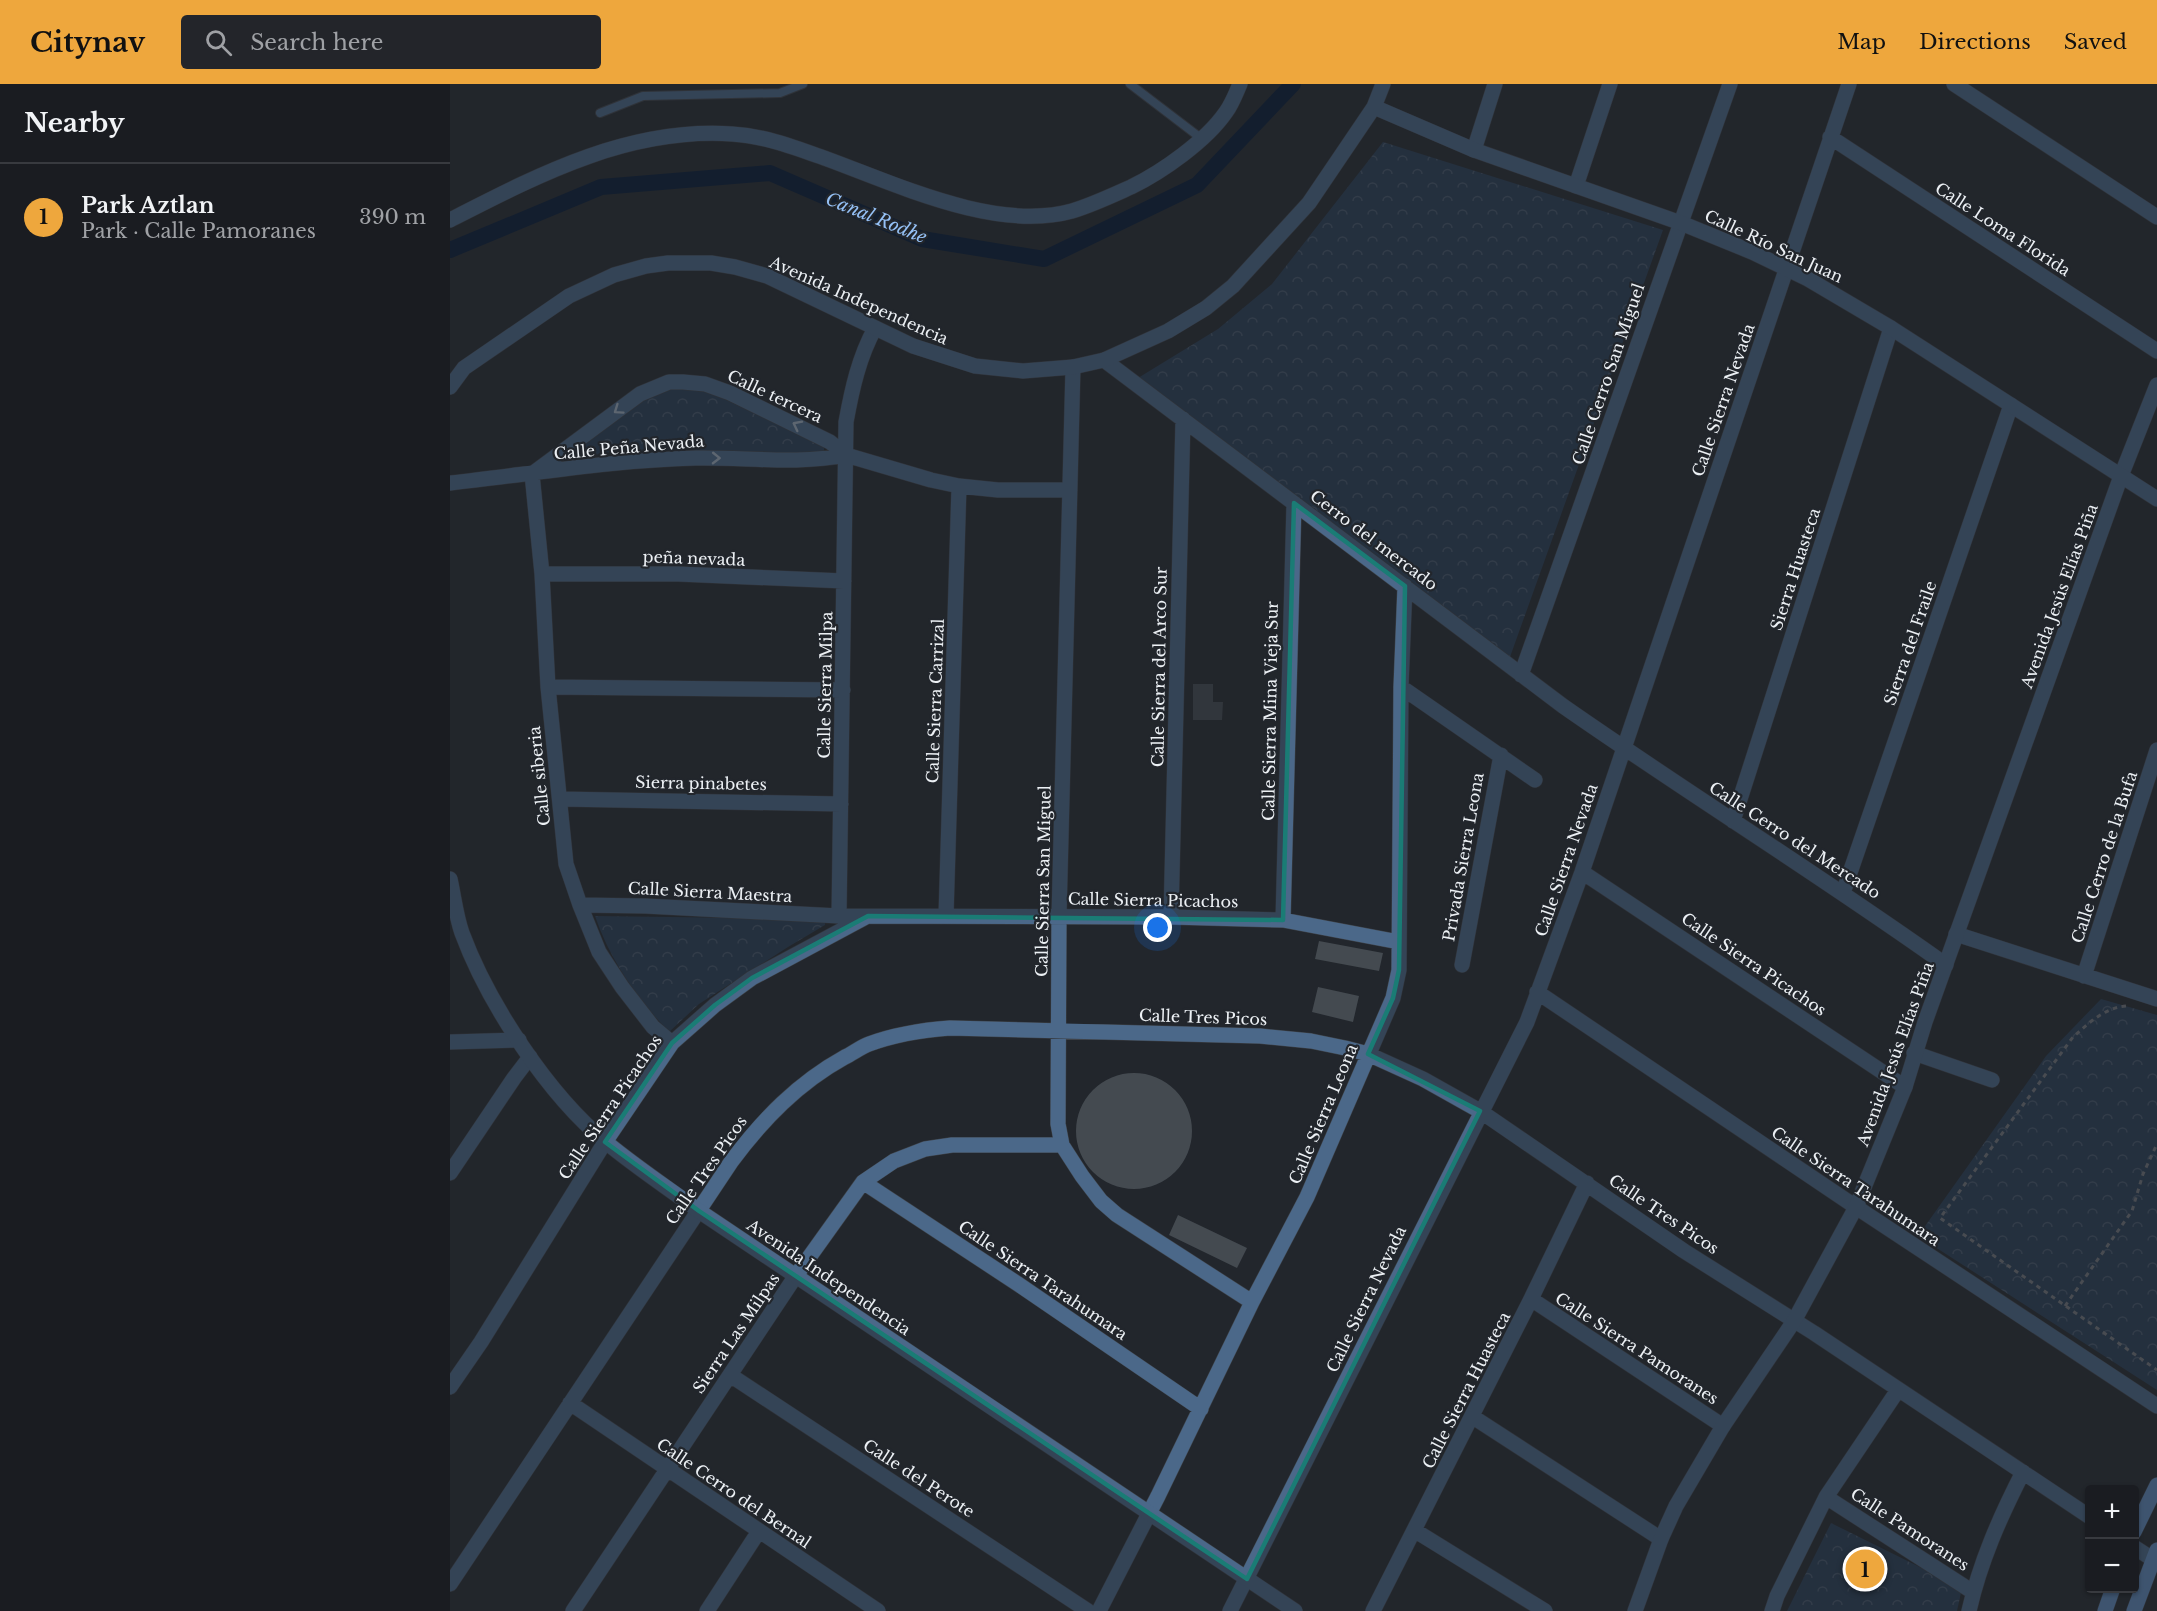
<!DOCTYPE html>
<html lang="en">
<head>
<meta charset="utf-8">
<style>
	body { margin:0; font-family:"Libre Baskerville",serif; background:#23252a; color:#f1f3f6 }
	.controls { position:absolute; right:18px; bottom:18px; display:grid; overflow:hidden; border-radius:6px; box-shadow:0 2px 4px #0004 }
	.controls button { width:54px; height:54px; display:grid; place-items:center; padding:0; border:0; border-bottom:2px solid #383a3f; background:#1a1c21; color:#f1f3f6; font:30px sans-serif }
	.you { position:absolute; left:708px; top:844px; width:21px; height:21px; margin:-15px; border:4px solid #fff; border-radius:50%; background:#1a73e8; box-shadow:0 0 0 9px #1a73e833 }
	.badge { display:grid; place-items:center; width:39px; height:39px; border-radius:50%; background:#eea73d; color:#111; font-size:20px; font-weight:700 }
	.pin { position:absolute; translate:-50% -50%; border:3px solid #fff; box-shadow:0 2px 6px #0006 }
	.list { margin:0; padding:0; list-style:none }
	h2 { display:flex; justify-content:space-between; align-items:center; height:78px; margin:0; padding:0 24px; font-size:26px }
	h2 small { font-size:20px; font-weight:400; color:#9fa1a5 }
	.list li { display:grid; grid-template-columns:39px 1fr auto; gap:18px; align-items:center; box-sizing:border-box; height:108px; padding:0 24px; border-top:2px solid #383a3f }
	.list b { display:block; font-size:22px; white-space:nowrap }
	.list p { margin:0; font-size:20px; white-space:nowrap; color:#9fa1a5 }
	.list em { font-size:20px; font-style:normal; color:#9fa1a5 }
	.icon { flex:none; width:33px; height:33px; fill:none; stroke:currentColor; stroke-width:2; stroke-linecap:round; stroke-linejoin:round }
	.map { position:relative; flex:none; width:1707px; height:1527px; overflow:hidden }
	header { display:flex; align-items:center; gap:36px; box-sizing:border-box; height:84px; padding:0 30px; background:#eea73d; color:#111 }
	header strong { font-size:28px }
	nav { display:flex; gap:33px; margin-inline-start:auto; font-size:21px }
	.search { width:420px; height:54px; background:#23252a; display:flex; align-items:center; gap:15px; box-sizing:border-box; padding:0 21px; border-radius:6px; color:#9fa1a5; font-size:22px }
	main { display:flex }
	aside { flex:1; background:#1a1c21 }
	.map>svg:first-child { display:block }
</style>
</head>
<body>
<header>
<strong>Citynav</strong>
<div class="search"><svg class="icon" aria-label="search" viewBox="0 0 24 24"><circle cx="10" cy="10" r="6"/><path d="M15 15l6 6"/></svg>Search here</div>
<nav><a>Map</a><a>Directions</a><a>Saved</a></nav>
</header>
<main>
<aside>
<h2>Nearby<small></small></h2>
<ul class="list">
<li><span class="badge">1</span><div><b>Park Aztlan</b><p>Park · Calle Pamoranes</p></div><em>390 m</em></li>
</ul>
</aside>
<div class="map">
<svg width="1707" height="1527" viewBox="0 0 1707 1527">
	<defs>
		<pattern id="park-crowns" width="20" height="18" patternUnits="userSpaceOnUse" patternTransform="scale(1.5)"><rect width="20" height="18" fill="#273c54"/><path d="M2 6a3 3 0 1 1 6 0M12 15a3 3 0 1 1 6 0" fill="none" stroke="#46586d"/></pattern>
	</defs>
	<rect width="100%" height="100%" fill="#22262c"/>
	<path fill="url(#park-crowns)" d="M933 58 1213 146 1060 573 688 294 768 245 822 200Z
		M222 304 256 308 268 312 374 362V370L229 365 162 368 113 376 194 315Z
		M145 832 375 835V841L338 863 249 920 219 948C187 915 160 876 145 832Z
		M1651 915 1707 931V1306L1468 1152 1596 972Z
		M1381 1439 1512 1504 1507 1527H1337Z"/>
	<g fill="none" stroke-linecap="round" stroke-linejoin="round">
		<path stroke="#001632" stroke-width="16" d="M0 166 151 103 320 89 472 155 594 175 747 101 843 0"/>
	</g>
	<path fill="#444a50" d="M743 600H763V618H773L772 636H743Z
		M869 857 933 869 929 887 865 875Z
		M868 903 909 912 903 938 862 928Z
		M626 1047a58 58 0 1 1 116 0a58 58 0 1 1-116 0Z
		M728 1131 797 1164 787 1184 719 1151Z"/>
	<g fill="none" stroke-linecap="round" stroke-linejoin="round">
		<g stroke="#3e4248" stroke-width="10">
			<path id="service" d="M680 0 752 55
				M150 29 193 12 330 9 353 0"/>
		</g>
		<g stroke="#3e4248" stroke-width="16">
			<path id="minor" d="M1504 0 1707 133
				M1380 53 1707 267
				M1024 66 1045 0
				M1126 102 1160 0
				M654 276 1113 622C1239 710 1370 791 1496 881
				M623 283 609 832 608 1040 612 1061 632 1092 651 1117 667 1131 802 1218
				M82 390 92 490 98 603 116 780 130 821 149 868 172 903 203 943 222 959
				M82 390 190 310 219 298H233L255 300 280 309 380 358 396 371 481 396 509 402 548 406H620
				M1671 392 1707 301
				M0 399C82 390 164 376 246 374 296 373 347 381 396 371
				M92 490H228L394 497
				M1071 591 1280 0
				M98 603 393 606
				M951 603 1085 696
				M110 715 391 720
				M1283 737 1441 244
				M1132 788 1455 1003
				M1393 809 1561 321
				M130 821 195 822 389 832 721 833 833 836 949 858
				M389 832 396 338C402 305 409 273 425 244
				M496 832 509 402
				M721 833 733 335
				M833 836 844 419
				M1506 850 1707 915
				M1012 881 1051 671
				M1634 892 1707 666
				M1087 908 1406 1123 1707 1322
				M0 958 69 956
				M1464 969 1542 996
				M0 1089 64 994 80 973
				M413 1098 568 1200 751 1325
				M1081 1215 1273 1342
				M280 1291 638 1527
				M0 1303 31 1258 155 1058 222 959 265 921 302 894 416 833
				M120 1319 428 1527
				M1023 1333 1211 1455
				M1376 1413 1523 1508
				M964 1446 1095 1527
				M1684 1463 1707 1478
				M0 1500 281 1078C313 1035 348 999 395 973 403 969 411 963 419 960 446 950 473 946 500 944L810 952 861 957 895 964 918 970 973 995 1030 1027 1234 1167 1364 1249 1640 1433
				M123 1527 345 1193 413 1098 444 1077 475 1065 502 1061H612
				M257 1527 309 1447
				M649 1527 708 1412 802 1218 857 1113 943 914 949 886 951 603 955 502
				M780 1527 1077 938 1132 788 1399 0
				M923 1527 1081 1215 1137 1099
				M1322 1527 1327 1512 1376 1413 1448 1306
				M1519 1527C1530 1478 1550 1433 1573 1388"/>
		</g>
		<g stroke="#3e4248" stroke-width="16">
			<path id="tertiary" d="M924 23 1024 66 1231 139 1302 168 1358 195 1441 244 1707 415
				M0 136C88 91 179 43 282 50 316 52 346 64 377 75 448 101 547 148 622 127 642 121 661 112 681 103 712 88 756 57 776 28 782 20 786 9 790 0
				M0 303 14 284 119 212 164 191 196 182 218 179H261L285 183 317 192 463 262 525 282 573 287 623 283 654 276 718 247 756 224 783 202 859 119 924 23 933 0
				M0 795C4 813 6 832 12 849 38 919 98 1011 157 1059 186 1083 218 1104 249 1127L845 1527
				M1185 1527 1211 1455 1226 1422 1273 1342 1344 1237 1406 1123 1455 1003 1475 938 1671 392"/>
		</g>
		<g stroke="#3e4248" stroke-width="16">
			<path id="secondary" d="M1684 1448 1707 1401
				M1655 1527 1663 1504
				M1684 1527 1707 1466"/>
		</g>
		<path stroke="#75797e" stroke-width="3" stroke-dasharray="4.5 4.5" stroke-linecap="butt" d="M1676 922C1654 924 1639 939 1623 953L1490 1134 1707 1286
			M1615 1222 1682 1127 1693 1090 1707 1060"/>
		<use href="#service" stroke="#4b6889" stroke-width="8"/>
		<use href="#minor" stroke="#4b6889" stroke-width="15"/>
		<use href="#tertiary" stroke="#4b6889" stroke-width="15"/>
		<use href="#secondary" stroke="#5f8cc2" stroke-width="15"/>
	</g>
	<defs><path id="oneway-chevron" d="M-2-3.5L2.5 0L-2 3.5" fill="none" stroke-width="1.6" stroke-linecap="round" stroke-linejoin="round" transform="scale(1.5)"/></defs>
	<g stroke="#a4b3c4">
		<use href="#oneway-chevron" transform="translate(168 326) rotate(145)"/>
		<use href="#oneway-chevron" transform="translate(347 341) rotate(-153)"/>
		<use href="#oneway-chevron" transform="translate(266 374) rotate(1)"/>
	</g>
	<path d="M0 0H1707V1527H0ZM844 419 955 502 949 886 943 914 918 970 1030 1027 797 1495 249 1127 155 1058 222 959 265 921 302 894 418 832 833 836Z" fill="#22262c" fill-opacity=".55" fill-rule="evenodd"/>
	<path fill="none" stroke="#1a7c75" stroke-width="4.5" stroke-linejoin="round" d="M844 419 955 502 949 886 943 914 918 970 1030 1027 797 1495 249 1127 155 1058 222 959 265 921 302 894 418 832 833 836Z"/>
	<g text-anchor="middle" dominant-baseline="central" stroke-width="4.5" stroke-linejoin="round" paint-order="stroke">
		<g font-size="16" fill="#ecf0f4" stroke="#22262c">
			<text transform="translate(1553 145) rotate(33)">Calle Loma Florida</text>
			<text transform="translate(1324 162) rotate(25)">Calle Río San Juan</text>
			<text transform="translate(409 216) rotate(24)">Avenida Independencia</text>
			<text transform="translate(1158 290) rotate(-71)">Calle Cerro San Miguel</text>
			<text transform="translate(325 312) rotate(25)">Calle tercera</text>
			<text transform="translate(1273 316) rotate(-71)">Calle Sierra Nevada</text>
			<text transform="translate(179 363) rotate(-5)">Calle Peña Nevada</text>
			<text transform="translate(924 456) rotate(37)">Cerro del mercado</text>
			<text transform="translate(244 474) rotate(2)">peña nevada</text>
			<text transform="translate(1345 485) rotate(-72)">Sierra Huasteca</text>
			<text transform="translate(1609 512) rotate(-70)">Avenida Jesús Elías Piña</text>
			<text transform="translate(1460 559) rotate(-71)">Sierra del Fraile</text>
			<text transform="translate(709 583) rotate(-89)">Calle Sierra del Arco Sur</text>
			<text transform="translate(375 601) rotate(-89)">Calle Sierra Milpa</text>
			<text transform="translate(485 617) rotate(-88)">Calle Sierra Carrizal</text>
			<text transform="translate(820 627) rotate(-89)">Calle Sierra Mina Vieja Sur</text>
			<text transform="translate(89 692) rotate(-96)">Calle siberia</text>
			<text transform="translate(251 699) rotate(1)">Sierra pinabetes</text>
			<text transform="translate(1345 756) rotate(33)">Calle Cerro del Mercado</text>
			<text transform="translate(1013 773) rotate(-80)">Privada Sierra Leona</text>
			<text transform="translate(1654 773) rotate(-72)">Calle Cerro de la Bufa</text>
			<text transform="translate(1116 776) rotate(-71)">Calle Sierra Nevada</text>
			<text transform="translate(593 797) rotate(-89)">Calle Sierra San Miguel</text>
			<text transform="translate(260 808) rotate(3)">Calle Sierra Maestra</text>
			<text transform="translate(703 816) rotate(1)">Calle Sierra Picachos</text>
			<text transform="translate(1304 880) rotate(34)">Calle Sierra Picachos</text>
			<text transform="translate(753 933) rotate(2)">Calle Tres Picos</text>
			<text transform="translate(1445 970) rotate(-70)">Avenida Jesús Elías Piña</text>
			<text transform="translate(160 1023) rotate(-56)">Calle Sierra Picachos</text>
			<text transform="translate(873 1030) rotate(-67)">Calle Sierra Leona</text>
			<text transform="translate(256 1086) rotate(-55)">Calle Tres Picos</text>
			<text transform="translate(1406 1102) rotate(34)">Calle Sierra Tarahumara</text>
			<text transform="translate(1214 1130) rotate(34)">Calle Tres Picos</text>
			<text transform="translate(379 1193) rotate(34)">Avenida Independencia</text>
			<text transform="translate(593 1196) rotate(34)">Calle Sierra Tarahumara</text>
			<text transform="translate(916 1215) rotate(-64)">Calle Sierra Nevada</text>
			<text transform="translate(286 1249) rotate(-56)">Sierra Las Milpas</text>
			<text transform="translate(1187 1264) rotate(33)">Calle Sierra Pamoranes</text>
			<text transform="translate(1016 1306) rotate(-63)">Calle Sierra Huasteca</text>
			<text transform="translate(469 1394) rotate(33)">Calle del Perote</text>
			<text transform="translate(284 1409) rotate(34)">Calle Cerro del Bernal</text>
			<text transform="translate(1460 1445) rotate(33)">Calle Pamoranes</text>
		</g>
		<g font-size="18" font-style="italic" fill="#95c1f6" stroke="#22262c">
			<text transform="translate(426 134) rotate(22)">Canal Rodhe</text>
		</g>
	</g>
</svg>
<div class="controls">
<button>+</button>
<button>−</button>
</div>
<div class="you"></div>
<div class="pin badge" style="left:1415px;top:1485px">1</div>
</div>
</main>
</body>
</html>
